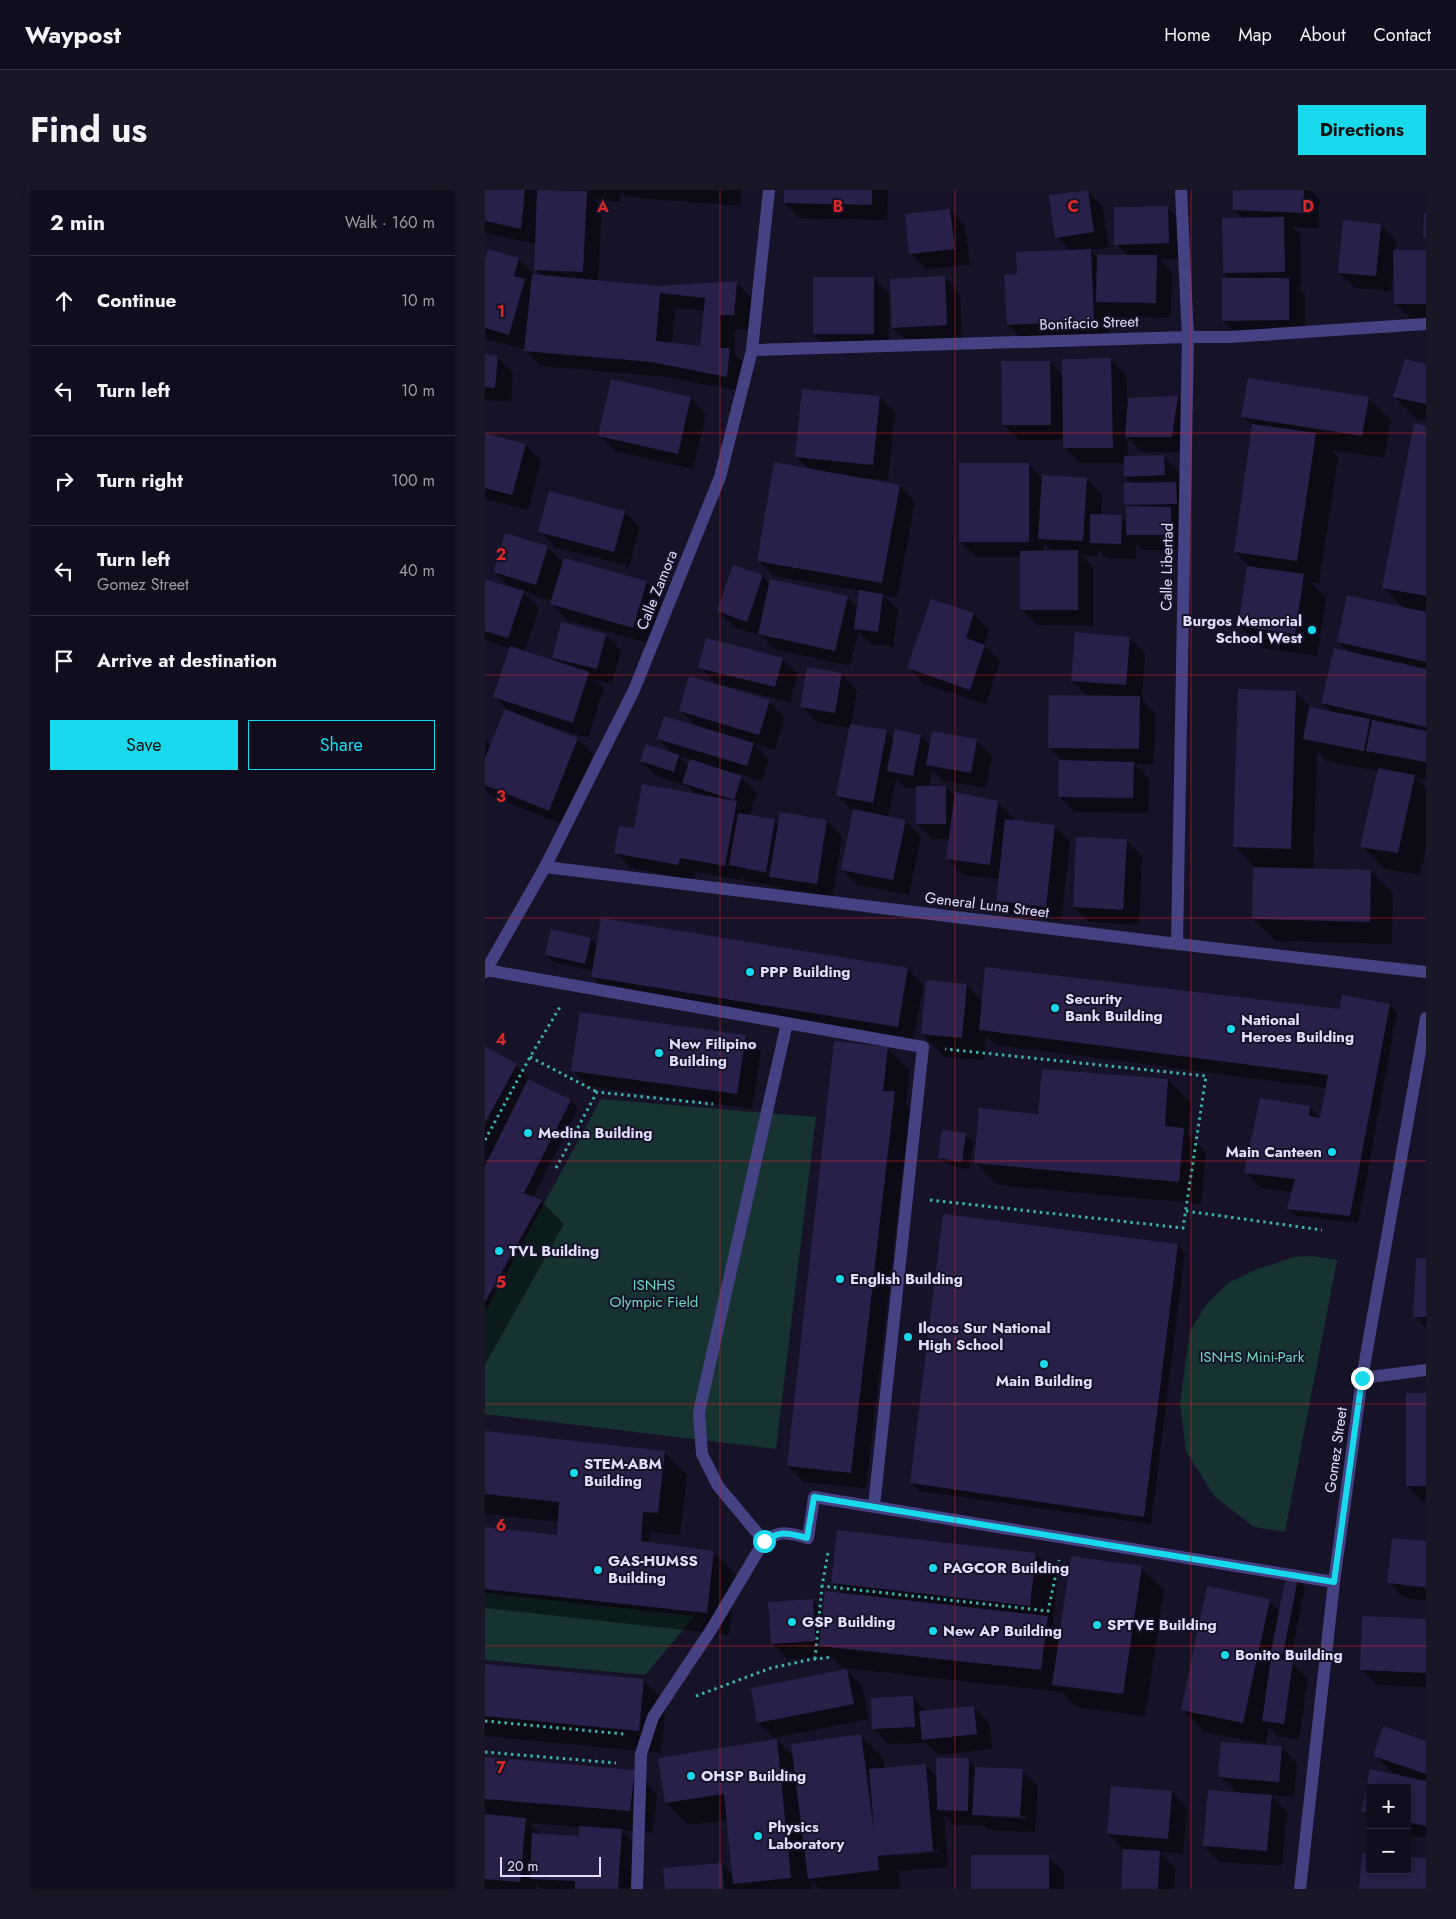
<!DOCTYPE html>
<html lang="en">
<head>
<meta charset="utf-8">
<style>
	body { margin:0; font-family:Jost,sans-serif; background:#191727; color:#f1f3f6 }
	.controls { position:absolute; right:15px; bottom:15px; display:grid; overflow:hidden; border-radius:0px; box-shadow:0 2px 12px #0003 }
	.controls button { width:45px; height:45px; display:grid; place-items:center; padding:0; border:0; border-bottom:1px solid #302e3c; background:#100e1e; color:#f1f3f6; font:25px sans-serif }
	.scale { position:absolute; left:15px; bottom:12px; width:101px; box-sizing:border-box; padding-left:5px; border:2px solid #e0ddfc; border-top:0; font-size:14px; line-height:18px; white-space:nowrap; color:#e0ddfc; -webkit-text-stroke:4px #161328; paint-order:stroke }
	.stop { position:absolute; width:15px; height:15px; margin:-11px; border:4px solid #19d9ec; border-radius:50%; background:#fff }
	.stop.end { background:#19d9ec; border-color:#fff; box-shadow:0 1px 5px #0008 }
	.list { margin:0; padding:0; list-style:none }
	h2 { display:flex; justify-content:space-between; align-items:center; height:65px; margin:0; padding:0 20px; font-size:21px }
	h2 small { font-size:16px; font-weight:400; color:#9c9ca4 }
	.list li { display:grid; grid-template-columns:32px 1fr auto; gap:15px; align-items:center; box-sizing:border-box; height:90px; padding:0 20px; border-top:1px solid #302e3c }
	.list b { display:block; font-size:19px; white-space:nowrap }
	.list p { margin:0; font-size:16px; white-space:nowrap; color:#9c9ca4 }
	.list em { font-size:16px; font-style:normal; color:#9c9ca4 }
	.actions { display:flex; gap:10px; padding:15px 20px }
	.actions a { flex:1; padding:11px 0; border:1px solid #19d9ec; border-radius:0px; text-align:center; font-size:18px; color:#19d9ec }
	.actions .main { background:#19d9ec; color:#111 }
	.icon { flex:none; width:28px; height:28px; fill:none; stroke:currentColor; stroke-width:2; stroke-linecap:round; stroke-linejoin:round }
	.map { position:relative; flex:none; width:941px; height:1699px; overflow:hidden; border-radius:0px }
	header { display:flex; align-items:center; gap:30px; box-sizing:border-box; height:70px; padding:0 25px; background:#100e1e; border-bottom:1px solid #302e3c }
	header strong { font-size:24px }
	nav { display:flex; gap:28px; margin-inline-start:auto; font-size:18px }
	.intro { display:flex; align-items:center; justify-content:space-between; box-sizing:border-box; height:120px; padding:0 30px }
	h1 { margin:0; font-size:35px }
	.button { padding:12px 22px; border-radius:0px; background:#19d9ec; color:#111; font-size:18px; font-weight:700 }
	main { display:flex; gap:30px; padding:0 30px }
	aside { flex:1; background:#100e1e; border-radius:0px; box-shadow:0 2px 12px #0003 }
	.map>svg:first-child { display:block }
</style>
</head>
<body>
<header>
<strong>Waypost</strong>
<nav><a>Home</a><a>Map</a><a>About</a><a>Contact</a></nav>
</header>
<div class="intro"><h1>Find us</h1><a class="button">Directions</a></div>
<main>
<aside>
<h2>2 min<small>Walk · 160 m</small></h2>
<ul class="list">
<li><svg class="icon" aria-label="ahead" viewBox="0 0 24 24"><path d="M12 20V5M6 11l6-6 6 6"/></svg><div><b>Continue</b></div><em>10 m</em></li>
<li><svg class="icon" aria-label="left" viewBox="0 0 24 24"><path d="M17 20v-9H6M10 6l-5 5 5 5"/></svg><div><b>Turn left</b></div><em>10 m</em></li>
<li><svg class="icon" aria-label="right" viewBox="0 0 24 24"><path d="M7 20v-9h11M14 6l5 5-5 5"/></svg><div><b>Turn right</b></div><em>100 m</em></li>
<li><svg class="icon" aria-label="left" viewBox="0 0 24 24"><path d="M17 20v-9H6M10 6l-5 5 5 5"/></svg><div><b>Turn left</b><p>Gomez Street</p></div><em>40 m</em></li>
<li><svg class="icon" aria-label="arrive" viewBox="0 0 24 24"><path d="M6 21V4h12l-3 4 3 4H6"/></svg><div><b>Arrive at destination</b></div></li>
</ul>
<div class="actions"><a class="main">Save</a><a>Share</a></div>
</aside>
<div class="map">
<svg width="941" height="1699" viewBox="0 0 941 1699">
	<rect width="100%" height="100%" fill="#161328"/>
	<path fill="#163231" d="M116 909 331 927 291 1259 0 1224V1122Z
		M826 1066 852 1070 800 1342 769 1337 729 1306 701 1261 695 1213 705 1141 721 1115 743 1093 770 1080 809 1067Z
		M0 1403 210 1426 160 1485 0 1470Z"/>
	<path fill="#0007" fill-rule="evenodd" d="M0 0H256L255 16 142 7 136 2 135 12 108 9 117 18 113 91 173 97 251 93 267 108 264 140H250V164L260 175 258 202 182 187 56 176 39 159 0 149V72L33 69 49 84 57 86 50 79 51 54 0 43ZM190 118 220 121 216 157 187 154Z
		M300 0H403L402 30 315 28 300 13Z
		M750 0H825L834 9 833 38 807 37 815 44 816 97H812L820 105V145L754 146 738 130 746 89 739 83 759 29 749 19Z
		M602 1 618 17 624 57 605 60 613 68 643 66 631 54 682 17 698 33 699 68 674 69 687 82 686 128 628 127 623 122 624 146 538 150 523 135 533 86 585 61 572 47Z
		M465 20 480 36 485 75 441 79 426 63Z
		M895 35 911 50 910 61H941V129H926L910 114V84H908L906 101 870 98 854 83Z
		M459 87 475 103 477 150 424 153 408 138Z
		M389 88 404 104V159L345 160 329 144Z
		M0 166 12 167 28 182 26 212 0 210Z
		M626 170 641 185 642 210 692 207 708 223 702 262H657L642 247 643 267 678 266 694 282 695 297 706 309 707 329H697L701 360H658L651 354V369L622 368 613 360V366L596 365 608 377V436L552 435 536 420V367H491L475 352 543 274 558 289H602L617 305 616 326 636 327 642 333V316L640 315 648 294 640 287V273H595L580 258 579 250H534L519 235 565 172 579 186ZM559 353 568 361 559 362Z
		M941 175V231L932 229 909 207Z
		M394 207 410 223 403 290 379 288V290L415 296 430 312 412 408 398 405 413 420 408 457 386 454 373 442 365 476 289 459 277 446 249 437 233 421 278 386 285 394 362 407 373 418 375 401 289 386 273 370 324 280 311 267Z
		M205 208 221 224 208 279 130 261 114 246Z
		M883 208 906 231 899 268 846 260 853 267 834 393 825 392 841 408 832 466 777 458 754 436 766 378 750 362 768 237 758 227Z
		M941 237V590L932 588 941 597V659L935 685 899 679 877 656 893 581 842 571 832 561 828 680 886 681 908 704 907 754 791 751 768 729 770 677 749 656 810 502 827 519 848 523 837 513 864 462 853 452 920 419 898 397Z
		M0 244 40 255 56 271 43 320 0 309Z
		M139 322 155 337 144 376 70 357 55 341Z
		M62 357 79 374 161 392 177 408 164 453 82 430 67 414 68 411 37 401 54 418 39 462 74 473 68 468 120 445 136 460 127 494 110 490 119 498 103 548 62 535V537L93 549 108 564 80 635 8 607 0 599V550L6 556 21 518 10 507 25 459 0 450V390L26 398 9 382Z
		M489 424 504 440 499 455 515 471 501 514 439 494 424 478Z
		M644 448 660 463 657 510 670 523 669 574H649L664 588 663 623 590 622 574 606 578 571 564 557 603 506 587 491Z
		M297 469 313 484 305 512 230 493 215 477Z
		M356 484 372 500 366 535 401 541 410 550 436 546 445 555 491 550 507 566 501 598 458 591 447 580 444 597H461L470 607 512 612 528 628 527 631 569 636 585 651 576 731 528 726 512 711 514 689 478 685 463 669 465 649H448L432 634V599L419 597 411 588 403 627 420 631 436 646 424 705 373 695 357 680 368 621 352 605 365 538 332 532 317 517Z
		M284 512 299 527 290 560 268 553 284 569 277 591 253 584 272 603 264 626 289 630 294 635 341 631 357 646 347 709 301 702 296 697 261 691 256 685 255 690 211 682 208 690 146 678 130 662 149 640 211 605 202 596 172 586 156 571 190 565 173 549 211 537 195 520ZM192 565 206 570 204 577ZM262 677 288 682 287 684 262 680Z
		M642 651 657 666 654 735 604 732 589 717Z
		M105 749 113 756 423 779 438 795 428 852 123 802 107 786 108 781 69 772 61 765Z
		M482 795 498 812 853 820 905 815 912 823 873 1033 811 1026 803 1019 807 1002 776 998 761 982 824 917 836 929 842 898 511 855 501 846 499 870 460 867 437 844Z
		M260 846 276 862 267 919 103 896 88 881Z
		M0 857 31 875 49 893 86 911 93 918 48 1008 56 1011 79 1034 0 1175Z
		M402 858 425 881 421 915 425 918 381 1298 319 1292 303 1276Z
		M558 880 683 890 706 913 703 944 721 962 716 1014 513 995 490 972 554 925Z
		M480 945 488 952 484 979 462 975 454 968Z
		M693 1055 700 1063 666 1334 434 1301 427 1293Z
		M941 1070V1138L929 1126Z
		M941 1205V1311H937L922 1296Z
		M0 1243 179 1262 202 1285 195 1345 165 1342 164 1353 228 1362 251 1385 244 1445 0 1418V1339L73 1346 74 1332 0 1324Z
		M941 1353V1395L919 1393V1396L941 1398V1410L919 1408 904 1392Z
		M551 1364 573 1387 568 1433 576 1441 656 1378 679 1400 660 1526 591 1517 577 1502 358 1478 346 1466 303 1469 287 1453 327 1411 339 1422 358 1404 347 1393Z
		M812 1389 820 1397 805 1472 823 1488 814 1549 794 1547 784 1537 780 1556 796 1557 812 1573 809 1607 785 1605 802 1622 797 1676 735 1672 719 1656 752 1603 735 1586 779 1554 720 1542 697 1519 784 1411 795 1422Z
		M941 1430V1497L892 1495 877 1480Z
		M0 1475 158 1490 181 1513 176 1563 0 1546Z
		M362 1480 377 1496 384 1529 289 1548 273 1533Z
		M428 1507 442 1522 488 1517 504 1533 507 1559 454 1565 441 1553 404 1554 388 1539Z
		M376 1546 398 1568 400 1579 440 1575 453 1588 483 1570 492 1578 537 1581 553 1596 550 1642 504 1640 499 1636 469 1635 459 1625 463 1677 413 1681 415 1699H335L326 1690 327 1699H181L237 1674 248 1686 243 1630 204 1635 181 1613 292 1550 309 1567ZM378 1569H380L394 1672H392ZM503 1624 542 1626 541 1629 503 1627ZM454 1660 455 1662 411 1666V1663Z
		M941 1552V1648L922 1644V1598H885V1630L877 1622 886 1580 916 1587V1585L905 1581 889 1565Z
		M0 1569 149 1581 172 1604 168 1643 136 1640 159 1663 156 1699H57L51 1694V1699H0ZM44 1633 96 1637 95 1647 56 1645Z
		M687 1602 702 1618 698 1664 674 1662 690 1678 689 1699H637L640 1660 623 1644Z
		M563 1667 579 1682V1699H487Z"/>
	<path fill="#282048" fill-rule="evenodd" d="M0 0H40L36 39 0 31Z
		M52 0 102 1 98 82 49 80Z
		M299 0H387V15L299 13Z
		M603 0 609 42 570 48 564 5Z
		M748 0H819L818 23 748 20Z
		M683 16 684 53 629 55V17Z
		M465 19 470 59 424 64 420 24Z
		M939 23H941V48H938Z
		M799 27 800 82 738 83 737 28Z
		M858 30 896 34 891 86 853 83Z
		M3 59 34 68 29 86 40 89 24 145 0 138V70Z
		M606 59 609 131 522 135 519 85 532 84 531 62Z
		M908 60H941V114H909Z
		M612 65H672L671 113 611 112Z
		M47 84 173 96 252 91 249 125H235V158H245L242 187 166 172 39 161ZM175 103 220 108 215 156 171 151Z
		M460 86 462 135 407 138 405 89Z
		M328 87H389V144H328Z
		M737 88H804V130L737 131Z
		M0 164 13 166 10 198 0 197Z
		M626 168 628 258H578L577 169Z
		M920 169 941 174V214L908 207Z
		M516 171H565L566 235H517Z
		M763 188 884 207 877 246 756 227Z
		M126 189 206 207 193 264 113 246Z
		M317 199 395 206 388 275 310 267Z
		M693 206 687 247H640L643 208Z
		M929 233 941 236V406L897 398Z
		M767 234 831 243 812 371 749 362Z
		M0 243 41 254 27 305 0 298Z
		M679 265 680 285 639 287V266Z
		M289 272 415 295 397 393 272 371Z
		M474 273H544V352H474Z
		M557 285 602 288 598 351 553 349Z
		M691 292 692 314 639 315V293Z
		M64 301 140 321 129 362 53 342Z
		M641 316 686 317V345H641Z
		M605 324 637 325 636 354 605 353Z
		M20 343 63 356 51 395 8 382Z
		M593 360V420H535V361Z
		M79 368 162 391 148 438 65 414Z
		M248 375 278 385 262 432 232 421Z
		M762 376 819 384 810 444 753 436Z
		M0 389 39 401 23 448 0 441Z
		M285 389 363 406 350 461 273 444Z
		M374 400 398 404 393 442 369 439Z
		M862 405 941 422V472L852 452Z
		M446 409 489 423 481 448 500 455 485 500 422 478Z
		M76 432 121 444 112 479 67 468Z
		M590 442 645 447 641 495 586 491Z
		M221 448 298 468 290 497 213 478Z
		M25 456 104 482 88 533 8 507Z
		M849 458 941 479V537L836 513Z
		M322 477 357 483 350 523 315 517Z
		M204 486 285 510 274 545 194 521Z
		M753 499 811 501 806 659 748 657Z
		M564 505 655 506 654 559 563 558Z
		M824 517 885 529 879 561 818 549Z
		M20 519 93 548 64 621 0 595V568Z
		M179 526 269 553 262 576 172 549Z
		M887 530 941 541V572L881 561Z
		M365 534 402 540 388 613 351 606Z
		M410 539 436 545 428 586 402 581Z
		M447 541 492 549 486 583 441 575Z
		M161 554 194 565 189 582 155 571Z
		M205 569 257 586 249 610 197 593Z
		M574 570 649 572 648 608 573 607Z
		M893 578 930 585 913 663 875 657Z
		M157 594 252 611 240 676 195 668 193 675 129 663 134 636 149 638Z
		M431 596H461V634H431Z
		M470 602 513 611 505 675 461 669Z
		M368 619 421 630 408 690 356 680Z
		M295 622 342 630 332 694 284 687Z
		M253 623 290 629 281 682 244 675Z
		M520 629 570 635 561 717 511 711Z
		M591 647 642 649 638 720 588 717Z
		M768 677 886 680 885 732 767 729Z
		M116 728 423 778 413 837 106 787Z
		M66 739 106 748 100 774 60 765Z
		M500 777 855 819 857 805 905 814 865 1026 802 1019 810 989 759 983 775 908 825 916 824 926 835 928 843 885 494 840Z
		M441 790 482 794 477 848 436 844Z
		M95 822 261 845 252 904 86 881Z
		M349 851 403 857 398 901H410L366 1283 302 1276Z
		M0 856 32 874 0 933Z
		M557 879 683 889 680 936 699 938 694 992 489 973 494 918 553 924Z
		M43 889 86 910 39 1003 57 1010 0 1112V976Z
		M457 940 481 943 477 972 453 968Z
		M458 1024 693 1054 659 1327 425 1293Z
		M931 1068H941V1127H928Z
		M921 1203H941V1296H921Z
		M0 1241 180 1261 173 1323 158 1322 156 1351 229 1361 222 1423 0 1399V1337L72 1345 74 1312 0 1304Z
		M352 1340 551 1363 545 1416 346 1393Z
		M907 1348 941 1351V1397L902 1393Z
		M586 1366 657 1376 638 1504 567 1495Z
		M801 1386 813 1388 798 1464 786 1462Z
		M722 1396 785 1409 758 1533 696 1520Z
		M340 1401 563 1426 556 1480 334 1456Z
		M328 1409 330 1451 286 1454 283 1412Z
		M877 1426 941 1429V1483L875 1480Z
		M786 1468 808 1471 799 1534 777 1531Z
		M0 1474 159 1489 154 1541 0 1526Z
		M362 1479 369 1514 272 1533 266 1498Z
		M428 1506 430 1537 387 1539 386 1508Z
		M489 1516 492 1544 437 1550 434 1521Z
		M898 1536 941 1551V1584L888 1566Z
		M376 1544 390 1652 384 1579 441 1574 448 1661 392 1666 394 1680 323 1689 306 1554Z
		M292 1549 306 1688 248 1694 239 1604 180 1613 173 1568Z
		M736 1552 797 1556 794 1592 733 1587Z
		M0 1567 150 1580 145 1621 0 1609Z
		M451 1568H484L483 1621 452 1620Z
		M490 1577 538 1579 535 1627 487 1625Z
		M885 1579 941 1591V1636L922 1632V1598H885V1624L876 1622Z
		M626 1596 687 1601 683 1649 622 1644Z
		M723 1600 787 1605 782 1661 718 1656Z
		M0 1624 41 1628 35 1692 0 1689Z
		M94 1636 137 1639 133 1699H90V1691L45 1689 47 1643 94 1646Z
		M638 1659 675 1661 673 1699H636Z
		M877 1663 885 1664V1680H922V1667L941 1668V1699H874Z
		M486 1665H564V1699H486Z
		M237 1673 239 1699H180L178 1678Z"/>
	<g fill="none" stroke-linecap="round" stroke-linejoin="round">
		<path stroke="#3bb2aa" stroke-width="3" stroke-dasharray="2.5 4" stroke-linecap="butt" d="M45 867 112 902
			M0 950 45 867 75 817
			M71 978 112 902 228 914
			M445 1010 698 1038 721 886 460 859
			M701 1021 837 1040
			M343 1363 337 1396 563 1421 574 1370
			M330 1469 337 1396
			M211 1506 286 1478 323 1470 347 1467
			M0 1531 139 1544
			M0 1562 131 1573"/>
		<path stroke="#444283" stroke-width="12" d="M1 780 438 857 389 1316
			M279 1351 233 1296 217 1264 214 1222 302 833
			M152 1699 156 1564 168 1527 226 1440 279 1351C297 1339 303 1343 323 1348L329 1307 849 1392"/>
		<path stroke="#444283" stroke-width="12" d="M267 160 703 147H744L941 134
			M60 677 692 754 941 782
			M692 754 703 147 696 0
			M877 1188 941 1180
			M815 1699 849 1392 877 1188 941 828"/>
		<path stroke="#444283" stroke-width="12" d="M0 782 60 677 149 500 235 287 267 160 284 0"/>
	</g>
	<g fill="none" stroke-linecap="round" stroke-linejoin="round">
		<path stroke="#19d9ec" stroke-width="6" d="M279 1351C296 1340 303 1343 322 1348L329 1307 849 1392 877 1188"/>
	</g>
	<path fill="none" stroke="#d62828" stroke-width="1" stroke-opacity="0.55" d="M235 0V1699M470 0V1699M706 0V1699M0 243H941M0 485H941M0 728H941M0 971H941M0 1214H941M0 1456H941"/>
	<g fill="#19d9ec" stroke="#161328" stroke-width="2">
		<circle cx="827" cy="440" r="5"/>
		<circle cx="265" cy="782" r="5"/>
		<circle cx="570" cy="818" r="5"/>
		<circle cx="746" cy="839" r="5"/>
		<circle cx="174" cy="863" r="5"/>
		<circle cx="43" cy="943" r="5"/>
		<circle cx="847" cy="962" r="5"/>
		<circle cx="14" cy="1061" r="5"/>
		<circle cx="355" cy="1089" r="5"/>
		<circle cx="423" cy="1147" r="5"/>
		<circle cx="559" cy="1174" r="5"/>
		<circle cx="89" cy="1283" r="5"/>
		<circle cx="448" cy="1378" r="5"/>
		<circle cx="113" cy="1380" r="5"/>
		<circle cx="307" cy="1432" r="5"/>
		<circle cx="612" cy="1435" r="5"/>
		<circle cx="448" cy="1441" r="5"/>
		<circle cx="740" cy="1465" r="5"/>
		<circle cx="206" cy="1586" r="5"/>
		<circle cx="273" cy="1646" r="5"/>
	</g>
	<g text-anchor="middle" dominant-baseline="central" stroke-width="4" stroke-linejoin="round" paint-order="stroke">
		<g font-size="15" fill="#e0ddfc" stroke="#161328">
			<text transform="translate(604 133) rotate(-2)">Bonifacio Street</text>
			<text transform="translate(682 377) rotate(-89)">Calle Libertad</text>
			<text transform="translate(172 400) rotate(-68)">Calle Zamora</text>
			<text transform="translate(502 715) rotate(7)">General Luna Street</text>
			<text transform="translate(851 1260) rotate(-82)">Gomez Street</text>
		</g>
		<g font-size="15" font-weight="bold" fill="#e0ddfc" stroke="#161328" text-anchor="start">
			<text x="817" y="431" text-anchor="end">Burgos Memorial<tspan x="817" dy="17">School West</tspan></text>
			<text x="275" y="782">PPP Building</text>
			<text x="580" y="809">Security<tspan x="580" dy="17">Bank Building</tspan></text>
			<text x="756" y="830">National<tspan x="756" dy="17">Heroes Building</tspan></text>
			<text x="184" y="854">New Filipino<tspan x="184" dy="17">Building</tspan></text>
			<text x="53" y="943">Medina Building</text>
			<text x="837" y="962" text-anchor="end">Main Canteen</text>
			<text x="24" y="1061">TVL Building</text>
			<text x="365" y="1089">English Building</text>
			<text x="433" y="1138">Ilocos Sur National<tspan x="433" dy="17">High School</tspan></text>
			<text x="559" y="1191" text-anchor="middle">Main Building</text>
			<text x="99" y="1274">STEM-ABM<tspan x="99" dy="17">Building</tspan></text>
			<text x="123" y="1371">GAS-HUMSS<tspan x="123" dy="17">Building</tspan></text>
			<text x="458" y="1378">PAGCOR Building</text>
			<text x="317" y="1432">GSP Building</text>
			<text x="622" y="1435">SPTVE Building</text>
			<text x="458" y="1441">New AP Building</text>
			<text x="750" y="1465">Bonito Building</text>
			<text x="216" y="1586">OHSP Building</text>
			<text x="283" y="1637">Physics<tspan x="283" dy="17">Laboratory</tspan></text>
		</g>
		<g font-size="15" fill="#6ed7bc" stroke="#161328">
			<text x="169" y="1095">ISNHS<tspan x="169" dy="17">Olympic Field</tspan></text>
			<text x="767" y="1167">ISNHS Mini-Park</text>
		</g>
	</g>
	<g font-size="16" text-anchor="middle" font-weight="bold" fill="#d62828" stroke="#161328" stroke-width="4" stroke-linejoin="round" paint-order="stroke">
		<text x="118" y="22">A</text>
		<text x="353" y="22">B</text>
		<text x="588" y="22">C</text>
		<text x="823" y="22">D</text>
		<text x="16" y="127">1</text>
		<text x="16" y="370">2</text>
		<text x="16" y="612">3</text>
		<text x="16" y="855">4</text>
		<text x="16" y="1098">5</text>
		<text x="16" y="1341">6</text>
		<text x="16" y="1583">7</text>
	</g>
</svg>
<div class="controls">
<button>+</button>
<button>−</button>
</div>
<div class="scale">20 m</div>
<div class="stop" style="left:279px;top:1351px"></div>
<div class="stop end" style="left:877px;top:1188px"></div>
</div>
</main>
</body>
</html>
